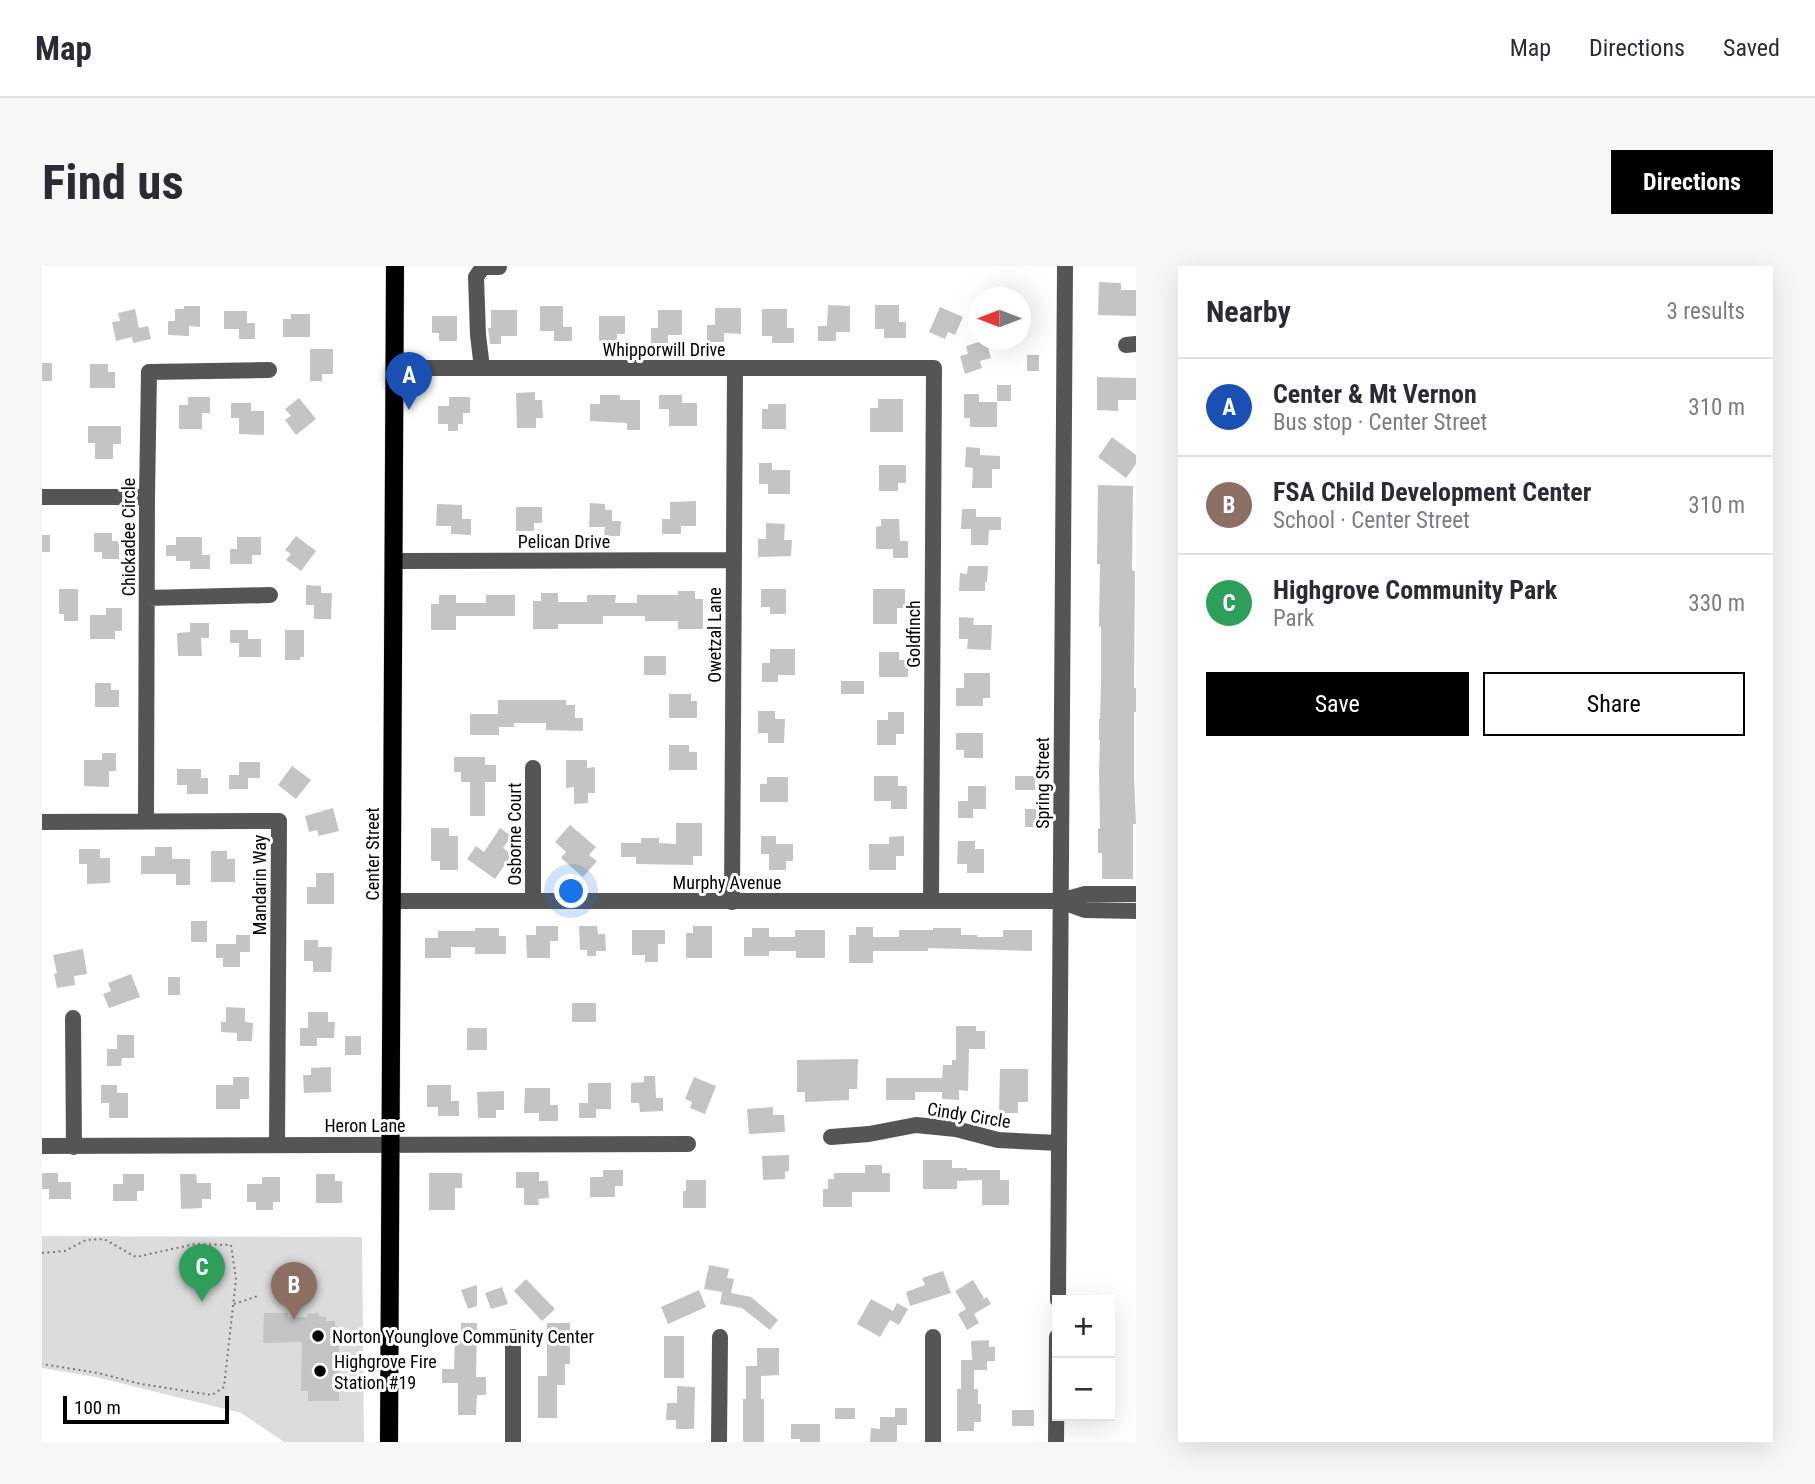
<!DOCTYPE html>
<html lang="en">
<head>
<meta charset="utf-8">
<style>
	body { margin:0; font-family:"Roboto Condensed",sans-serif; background:#f7f7f7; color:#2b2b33 }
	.controls { position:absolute; right:21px; bottom:21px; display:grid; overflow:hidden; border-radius:0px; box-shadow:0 7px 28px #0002 }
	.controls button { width:63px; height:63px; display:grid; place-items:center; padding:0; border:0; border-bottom:2px solid #e1e1e2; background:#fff; color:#2b2b33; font:35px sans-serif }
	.compass { position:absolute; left:926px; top:21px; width:63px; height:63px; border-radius:50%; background:#fff; box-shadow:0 7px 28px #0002; rotate:270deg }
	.scale { position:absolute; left:21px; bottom:18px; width:166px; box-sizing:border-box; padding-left:7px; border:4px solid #000; border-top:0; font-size:19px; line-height:24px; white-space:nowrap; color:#000; -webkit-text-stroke:5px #fff; paint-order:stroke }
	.you { position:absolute; left:530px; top:626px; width:24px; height:24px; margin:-18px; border:5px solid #fff; border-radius:50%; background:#1a73e8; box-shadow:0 0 0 10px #1a73e833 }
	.badge { display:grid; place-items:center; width:46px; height:46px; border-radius:50%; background:#000; color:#fff; font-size:23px; font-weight:700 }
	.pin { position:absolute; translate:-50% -58px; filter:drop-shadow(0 2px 4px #0008) }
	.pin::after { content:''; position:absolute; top:37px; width:24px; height:21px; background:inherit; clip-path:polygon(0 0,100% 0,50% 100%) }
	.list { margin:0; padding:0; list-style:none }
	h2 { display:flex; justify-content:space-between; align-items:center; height:91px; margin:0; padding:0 28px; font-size:30px }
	h2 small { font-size:23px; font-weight:400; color:#7c7c81 }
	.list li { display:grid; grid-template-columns:46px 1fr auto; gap:21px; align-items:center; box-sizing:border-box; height:98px; padding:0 28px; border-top:2px solid #e1e1e2 }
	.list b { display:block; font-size:26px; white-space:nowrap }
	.list p { margin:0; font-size:23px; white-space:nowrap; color:#7c7c81 }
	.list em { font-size:23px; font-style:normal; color:#7c7c81 }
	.actions { display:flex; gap:14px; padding:21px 28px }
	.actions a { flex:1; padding:16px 0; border:2px solid #000; border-radius:0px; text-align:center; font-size:24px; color:#000 }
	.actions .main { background:#000; color:#fff }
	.map { position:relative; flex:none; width:1094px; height:1176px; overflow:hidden; border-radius:0px }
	header { display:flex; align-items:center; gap:42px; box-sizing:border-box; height:98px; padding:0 35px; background:#fff; border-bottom:2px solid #e1e1e2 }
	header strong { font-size:33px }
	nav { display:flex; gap:38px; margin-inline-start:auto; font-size:24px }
	.intro { display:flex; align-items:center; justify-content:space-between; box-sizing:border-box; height:168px; padding:0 42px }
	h1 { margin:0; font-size:49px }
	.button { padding:18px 32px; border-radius:0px; background:#000; color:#fff; font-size:24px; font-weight:700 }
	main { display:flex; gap:42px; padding:0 42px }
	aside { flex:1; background:#fff; border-radius:0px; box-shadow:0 7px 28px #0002 }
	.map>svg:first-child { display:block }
</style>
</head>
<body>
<header>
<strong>Map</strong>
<nav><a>Map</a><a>Directions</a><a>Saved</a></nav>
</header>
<div class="intro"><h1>Find us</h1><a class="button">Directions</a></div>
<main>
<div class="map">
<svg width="1094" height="1176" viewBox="0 0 1094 1176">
	<rect width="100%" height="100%" fill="#fff"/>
	<path fill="#dcdcdc" d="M0 970 320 971 322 1176H242L199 1147 54 1111 0 1102Z"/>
	<path fill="#c4c4c4" d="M1057 16 1079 17V24H1094V50L1056 49Z
		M786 39 808 40V66H794V75H776V60H785Z
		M833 39H857V56H864V72H842V63H833Z
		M142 40H158V61L147 60V70L126 69V55H133V43H142Z
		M498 40H521V61H530V75H512V65H498Z
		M898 41 921 51 913 69 906 66 903 73 887 66Z
		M673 42H699V68L682 67V76H665V59H673Z
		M93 43 97 62 106 60 109 73 91 77 90 71 74 75 70 56 78 55 76 47Z
		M720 43H745V62H752V77H730V70H720Z
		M449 44H475V70H459V78H448L446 62H449Z
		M616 44H640V69H626V77H609V62H616Z
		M182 45H205V57H213V73H197V63H182Z
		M249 48H268V71H241V53H249Z
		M390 50H415V75H397V67H390Z
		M557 50H583V68H575V75H557Z
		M944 74 949 92 938 95 940 102 923 108 918 90 926 88 924 80Z
		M268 83H291V108H280V115H268Z
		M985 89H997V105H985Z
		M0 97H10V115H0Z
		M48 98H66V106H73V122H48Z
		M1055 111 1094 112V134H1076V145L1055 144Z
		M955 119H969V135H955Z
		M493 126V134H500L501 152H494V162H475L474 127Z
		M922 128H937V136H955V161H928V152H922Z
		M558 129H578V134H598V164H585V157L548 155V138H558Z
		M617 129H640V137H655V160H627V143H617Z
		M146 131H168V147H160V163H137V139H146Z
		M407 131H428V147H421V158H416V165H406V158H396V140H407Z
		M257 132 274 153 254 169 243 154 249 150 243 143Z
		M836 133H861V166H828V142H836Z
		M189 137H209V145H222V169L197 168V152H189Z
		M726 138H744V163H720V143H726Z
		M46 160H79V178H71V193H53V177H46Z
		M1070 171 1094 189V198L1084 212 1056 191Z
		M924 181 938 182V189L958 190V203H950V222H930L931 202 923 201Z
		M717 197H730V204H748V228H726V218H717Z
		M837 199H864V217H856V225H837Z
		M1056 219 1091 220 1090 304 1093 305 1092 422H1094V446H1092V509L1094 558H1091V613H1060V587H1056V562L1058 563 1057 507 1058 474H1057V453H1058L1059 417V361H1057L1058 298H1055Z
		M654 235V260H639V268H620V253H628V236Z
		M548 237 563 238V244H570V255H579L578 270H562L563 261H547Z
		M395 238 420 239V253H429V269L409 268V260H394Z
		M474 241H500V257H492V265H474Z
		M920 243H934V251H959V264H947L946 279H929V263H919Z
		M839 253H857L858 275H866V292H851V283H834V261L839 260Z
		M724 257 743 258 742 274H750L749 290 716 291V273H724Z
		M52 267H70V275H77V293H60V286H52Z
		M0 269H8V286H0Z
		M254 270 274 285 259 305 244 294 249 288 243 284Z
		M134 271H160V289H168V303H148V295H134V290H124V279H134Z
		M195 271H219V289H210V298H188V283H195Z
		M926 300H946L945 316H943V325H917L918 307 925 308Z
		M264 319 279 320V327H290L289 353H272V339H264Z
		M17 323H36V355H22V348H17Z
		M719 323H744V348H728V341H719Z
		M831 323H863V342H855V358H831Z
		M636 325H653V333H661V363H636V355H603V350H561V358H516V363H491V335H499V327H516V336H545V329H574L573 337H595V329H636Z
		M397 329H414V337H444V329H473V350H414V364H389V338H397Z
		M64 342H80V365H73V373H48V349H64Z
		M917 351 932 352 931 359H950L949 384 925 383 926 373H917Z
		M148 357H167V372H159L160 390H136L135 367 148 366Z
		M188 364H206V373H219V391H197V377H188Z
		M243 364H262V391H258V394H243Z
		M728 383H753V409H736V416H720V397H728Z
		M837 386H857V394H866V411H837Z
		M602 390H624V409H602Z
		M922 407H948V432H941V440H914V422H922Z
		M799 415H822V428H799Z
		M53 417H69V424H77V441H53Z
		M627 428H649V435H655V452H627Z
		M456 434H524V439H533V452H541V465L504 464V457H472V461H457V469H428V448H456Z
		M716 445H733V453H743L742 477H726V467H716Z
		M846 446H862V468H854V479H835V454H846Z
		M914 467H941V492H922V484H914Z
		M627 479H647V486H655V504H627Z
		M60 487H74V505H67V521L42 520V494H60Z
		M412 491H443V499H454V516H443V550H428V516H419V506H412Z
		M524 494H545V502L553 501V527H546V537L532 538V521L524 522Z
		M197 496H218V512H206V523H187V509H197Z
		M250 500 269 514 254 533 236 519Z
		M135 503H159V512H166V528H145V519H135Z
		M832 510H856V520H865V543H849V535H832Z
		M973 510H993V524H973Z
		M725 511H746V536H718V518H725Z
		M926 520H944V543H931V552H916V535H926Z
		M291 542 297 565 277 570 275 564 267 566 263 550Z
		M983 543H997V561H983Z
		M634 557H660V590H651V599L594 598V591H579V577H599V572H617V577L634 578Z
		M528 559 554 581 547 589 555 595 541 611 519 592 524 586 513 576Z
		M389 562H407V570H416V604H398V595H389Z
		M458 562 469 570 461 582 470 588 453 613 425 593 434 580 442 586Z
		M719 570H734V578H751V595H744V604H727V588H719Z
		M862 570V590H854V604H827V578H847V571Z
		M916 575H933V583H942V607H925V598H915Z
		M113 581H130V593H148V619H134V608H99V590H113Z
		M37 583H58V592H68V617L45 618V598H37Z
		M169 585H185V593H193V616H169Z
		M274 607H292V638H265V621H274Z
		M149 655H165V676H149Z
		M494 660H516V675H508V692H485L484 669H494Z
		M537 660H555L556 668H563L564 685H554V690H545V684H538Z
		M651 660H670V692H644V667H651Z
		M814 661H831V671H857V664H891V662H919V669H935V671H961V664H990V685L886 682V685H831V697H807V669H814Z
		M433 662H457V670H464V688H433V681H409V692H383V672H396V665H433Z
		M710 662H727V671H753V664H783V692H754V685H727V690H702V671H710Z
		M590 664H623V678H616V696H603V689H590Z
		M194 669H208V686H198V701H181V692H174V678H194Z
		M262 674H276V681H290L289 706H271V695H262Z
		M41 683 45 708 32 710 33 719 15 722 12 708 15 707 11 689Z
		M89 708 98 731 67 742 61 728 69 725 66 717Z
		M126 711H138V729H126Z
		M530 737H554V756H530Z
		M184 741 203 742V756L211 757 210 775H195V767L179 766V756H184Z
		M266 746H286V756H293L292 772H275V780H258V762H266Z
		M914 760H934V765H943V783H927L926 825 917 824V834L900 833V826H873V834H844V812H900L901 799H910V794H914Z
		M425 762H445V784H425Z
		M75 769H92V792H80L79 800H65V783H75Z
		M303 770H319V789H303Z
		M816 793 815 823H807V834L763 836V826H755V794Z
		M289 801V826L262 827 261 809H269V802Z
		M958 803H986V836H976V847H957Z
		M602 810H613L614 832H621V845L598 846 597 837H589V817L602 816Z
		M191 811H207V833H198V843H174V819H191Z
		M652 811 674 820 663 848 648 842 650 836 643 833Z
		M546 817H569V843H554V852H537V837H546Z
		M59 819H75V827H86V852H67V837H59Z
		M385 819H409V835H417V850H396V841H385Z
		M483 822H508V839H516V855H497V847H482Z
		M462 825V844H454V852H436L435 826Z
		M731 841V849H742L743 866 707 868 705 843Z
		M747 889V905L743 906V913L721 914 720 890Z
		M881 894H910V902H925V904H958V914H967V939H940V914L915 915V923H881Z
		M823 899H840V907H848V926H810V941H781V923H786V913H792V907H823Z
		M561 904H581V920H573V931H548V911H561Z
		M474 906H497V915H506L507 932 496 933 497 939H482V922H474Z
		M0 907H16V916H29V933H7V923H0Z
		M387 907H420V922H413V944H387Z
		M81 908H102V925H95V935H71V918H81Z
		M138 908H154L155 917H169V933H160V942L139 943Z
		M274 908H293V915H300V937H274Z
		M220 911H238V936H231V944H214V936H205V918H220Z
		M644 914H664V942H641V925H644Z
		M667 999 687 1003 685 1012 692 1013 689 1027 709 1031 736 1054 728 1064 700 1042 678 1038 680 1026 662 1023Z
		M901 1005 909 1027 868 1040 864 1026 883 1019 880 1012Z
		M484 1013 513 1043 500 1055 472 1025Z
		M931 1014 942 1032 938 1035 945 1031 949 1038 932 1048 937 1057 925 1064 916 1048 924 1043 913 1025Z
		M435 1019V1040L426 1043 419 1024Z
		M460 1021 466 1038 449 1043 443 1027Z
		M657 1024 664 1041 626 1058 619 1041Z
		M829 1033 851 1045 855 1037 866 1043 857 1059 848 1054 838 1071 815 1058Z
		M222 1047H246V1051H265V1048L277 1047V1050L284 1051V1055H293V1061L297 1065V1135H266V1125H259L260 1076 221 1077Z
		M419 1057H435L434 1111H444V1129H435L434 1149H416V1117H400V1103H412L413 1073H419Z
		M505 1057H528V1098H523V1119H515V1152H496V1110H505Z
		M622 1070H642V1112H622Z
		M947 1074V1081H953V1095H945V1104H932V1123H936V1138H939V1156H932V1165H915V1123H919V1094H930L929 1075Z
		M715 1082H737V1109L719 1110V1133H722V1176H701V1133H704V1100H715Z
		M635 1120 653 1121 652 1163H634V1154H624L625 1137H635Z
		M793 1142H813V1153H793Z
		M853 1142H865V1159H855V1176H828L829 1162 838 1163V1151H853Z
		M970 1144H992V1160H970Z
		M749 1158H778V1176H758V1173H749Z"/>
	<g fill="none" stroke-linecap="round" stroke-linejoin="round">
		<g stroke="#dbdbdb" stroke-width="19">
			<path id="major" d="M347 1176 353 0"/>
		</g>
		<path stroke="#777" stroke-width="2" stroke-dasharray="2 3.5" stroke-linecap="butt" d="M0 987 23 985 44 974 62 973 94 991 153 978 189 979 194 1013 182 1121 170 1129 99 1118 56 1107 0 1098
			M192 1038 216 1030"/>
		<path stroke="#555" stroke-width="16" d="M1084 79 1094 78
			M353 102H892L889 635
			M440 102 436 69 434 11 441 1H457
			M0 231H105
			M352 295 692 294
			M105 332 228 329
			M104 555 105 231 107 106 227 104
			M0 556 237 555 235 879
			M351 635H1018L1043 628H1094
			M491 635V502
			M1018 635 1043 644 1094 645
			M690 636 693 102
			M31 752 32 881
			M789 871 827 868 874 859 914 863 956 874 1017 877
			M0 880 646 878
			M1016 1034 1023 0
			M471 1176V1071
			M677 1176 678 1071
			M891 1176V1071
			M1014 1176 1015 1071"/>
		<use href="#major" stroke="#000" stroke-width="18"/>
	</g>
	<g fill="#000" stroke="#fff" stroke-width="2.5">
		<circle cx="276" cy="1070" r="7"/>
		<circle cx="278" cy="1105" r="7"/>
	</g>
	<g text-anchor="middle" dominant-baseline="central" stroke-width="6" stroke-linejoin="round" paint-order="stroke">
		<g font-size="18" fill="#000" stroke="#fff">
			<text x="622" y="83">Whipporwill Drive</text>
			<text transform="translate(86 271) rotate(-90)">Chickadee Circle</text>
			<text x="522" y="275">Pelican Drive</text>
			<text transform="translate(871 368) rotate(-90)">Goldfinch</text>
			<text transform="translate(672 369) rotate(-90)">Owetzal Lane</text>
			<text transform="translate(1000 517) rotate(-90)">Spring Street</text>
			<text transform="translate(472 568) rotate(-90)">Osborne Court</text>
			<text transform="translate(330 588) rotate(-90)">Center Street</text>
			<text x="685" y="616">Murphy Avenue</text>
			<text transform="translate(217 619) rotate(-90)">Mandarin Way</text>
			<text transform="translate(927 849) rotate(9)">Cindy Circle</text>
			<text x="323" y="859">Heron Lane</text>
		</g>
		<g font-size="18" fill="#000" stroke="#fff" text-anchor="start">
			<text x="290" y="1070">Norton Younglove Community Center</text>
			<text x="292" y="1095">Highgrove Fire<tspan x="292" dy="21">Station #19</tspan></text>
		</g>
	</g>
</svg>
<div class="controls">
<button>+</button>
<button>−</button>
</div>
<svg class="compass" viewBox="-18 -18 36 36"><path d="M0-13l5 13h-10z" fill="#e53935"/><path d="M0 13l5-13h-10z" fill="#7c7c81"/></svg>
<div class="scale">100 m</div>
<div class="you"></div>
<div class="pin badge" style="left:367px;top:144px;background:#1a4fb4">A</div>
<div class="pin badge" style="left:252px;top:1054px;background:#8d6e63">B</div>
<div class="pin badge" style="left:160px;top:1036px;background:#2e9e5b">C</div>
</div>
<aside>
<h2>Nearby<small>3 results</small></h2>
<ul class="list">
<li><span class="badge" style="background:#1a4fb4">A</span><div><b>Center &amp; Mt Vernon</b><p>Bus stop · Center Street</p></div><em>310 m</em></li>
<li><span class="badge" style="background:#8d6e63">B</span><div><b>FSA Child Development Center</b><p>School · Center Street</p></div><em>310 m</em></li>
<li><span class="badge" style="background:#2e9e5b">C</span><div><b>Highgrove Community Park</b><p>Park</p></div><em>330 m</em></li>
</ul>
<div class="actions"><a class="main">Save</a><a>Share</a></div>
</aside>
</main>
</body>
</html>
